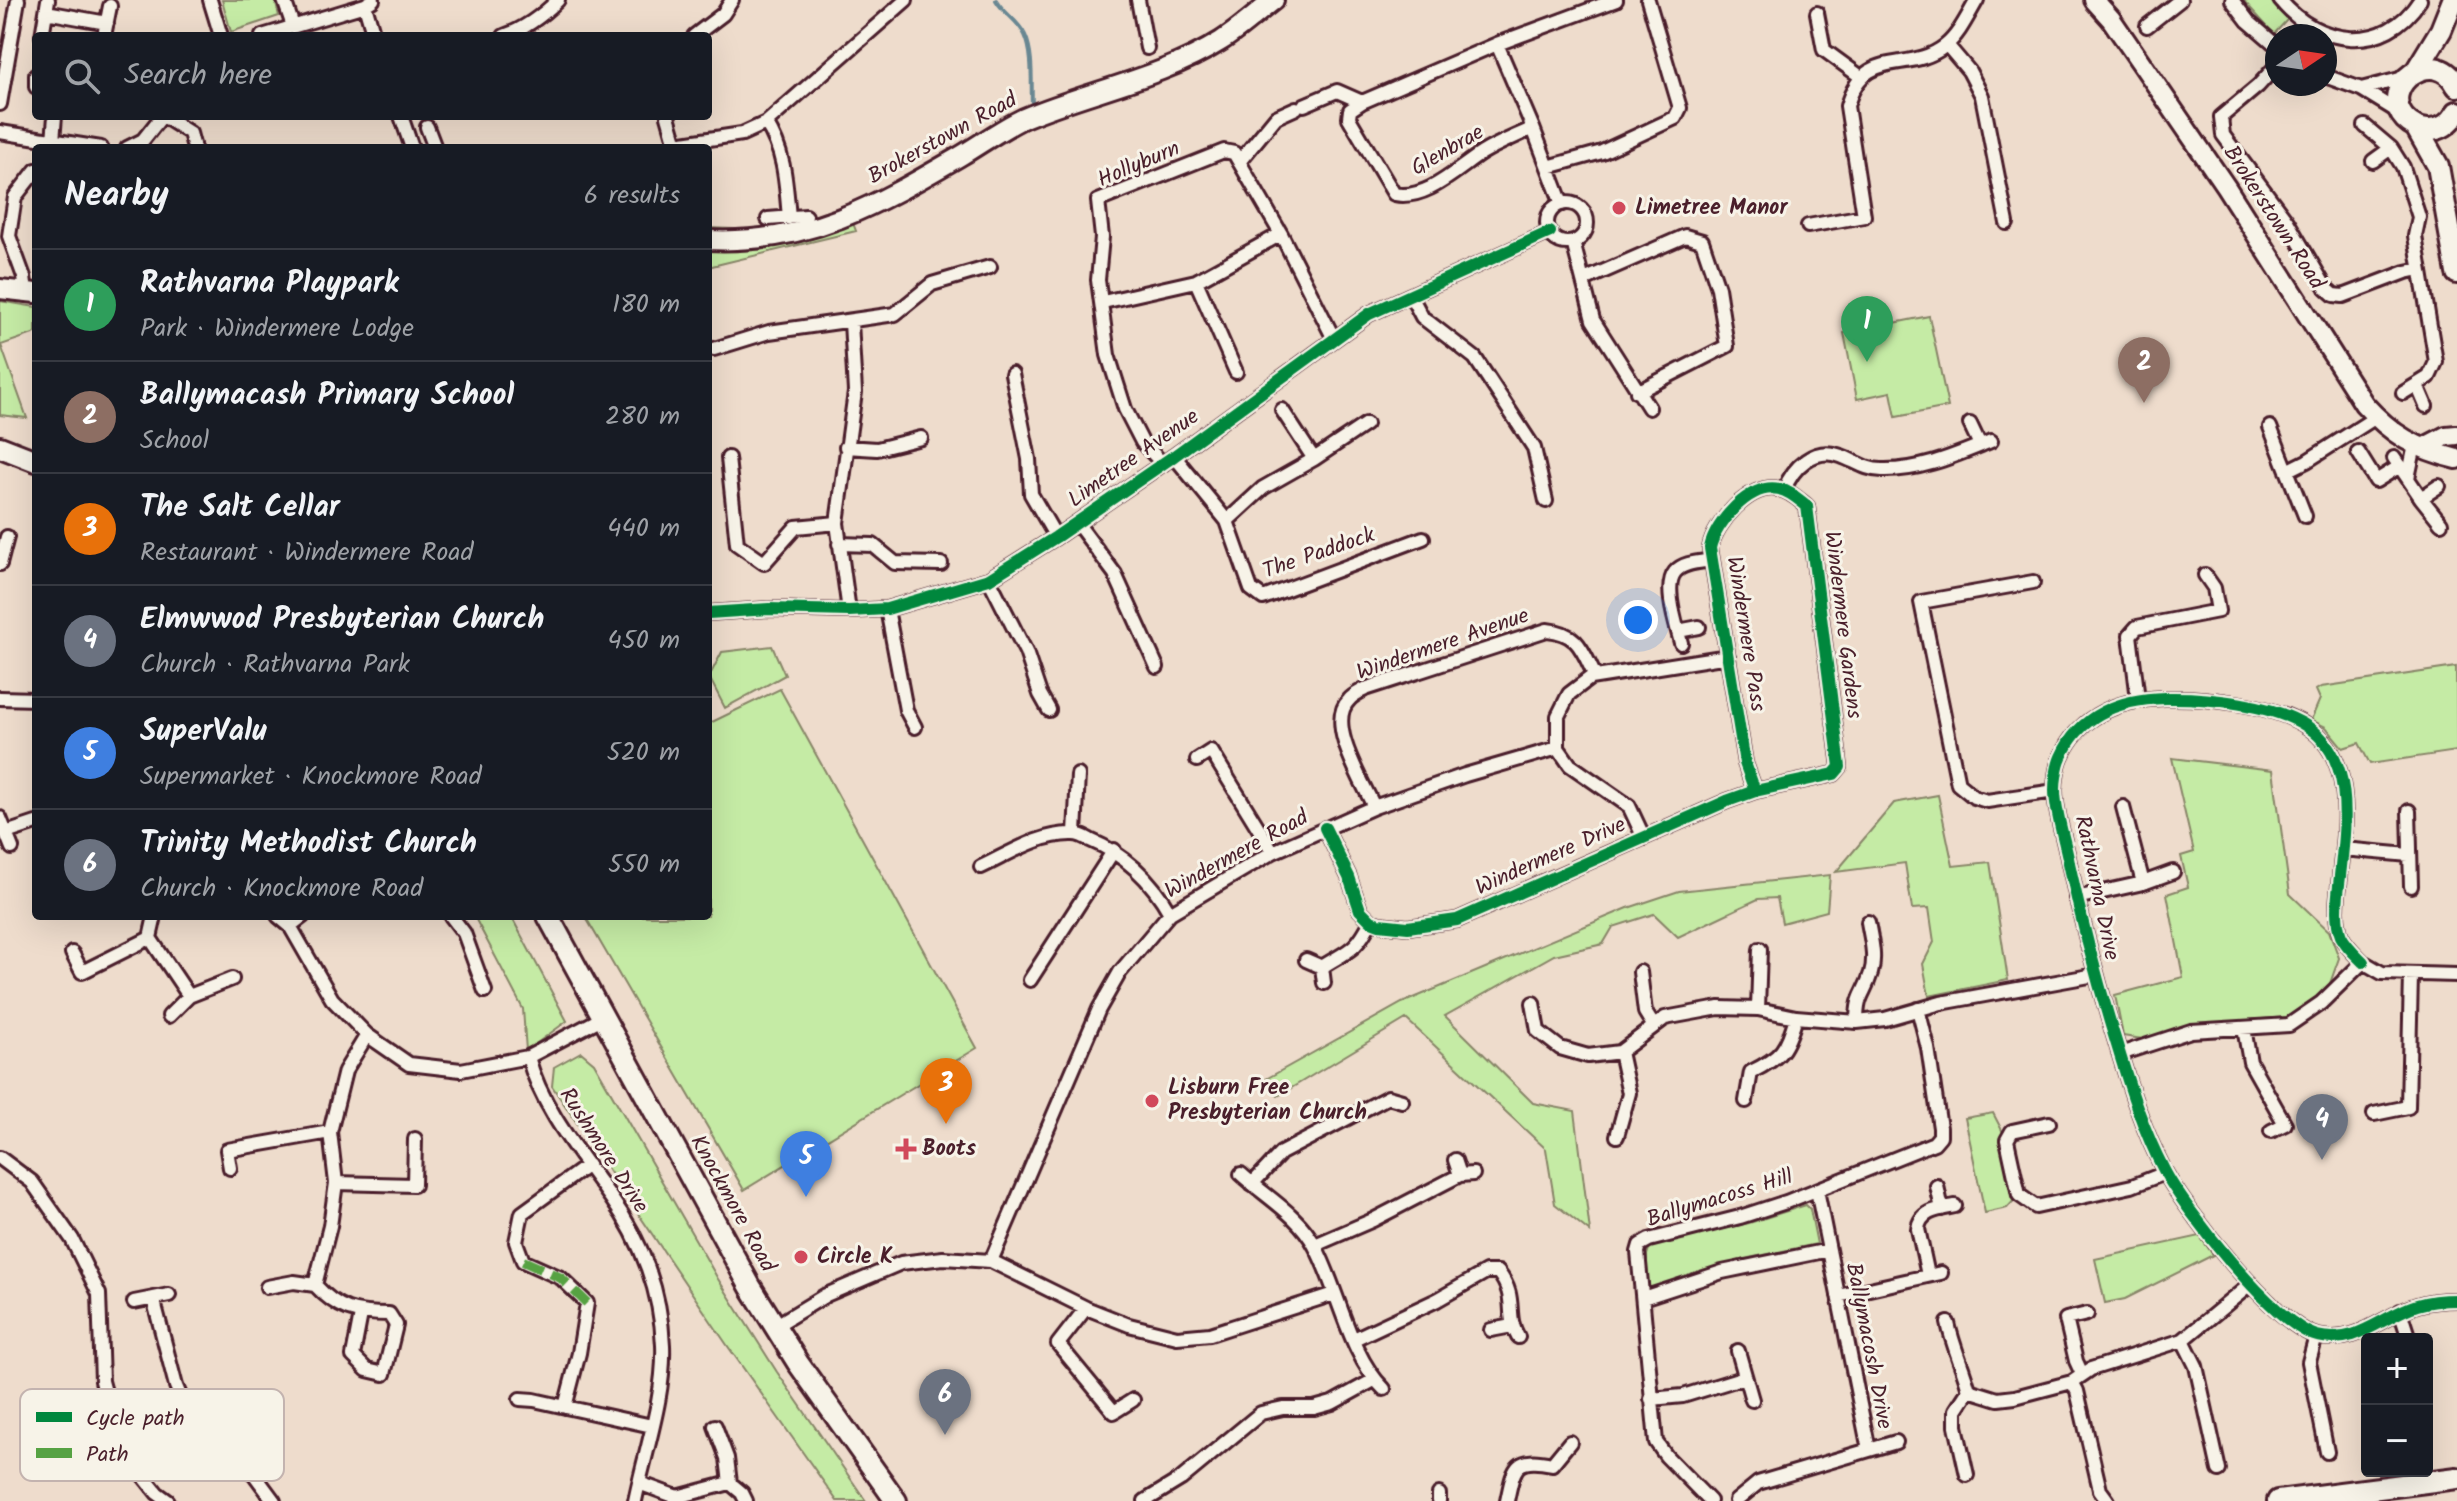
<!DOCTYPE html>
<html lang="en">
<head>
<meta charset="utf-8">
<style>
	body { margin:0; font-family:Kalam,sans-serif; background:#20242c; color:#f1f3f6 }
	.controls { position:absolute; right:24px; bottom:24px; display:grid; overflow:hidden; border-radius:8px; box-shadow:0 8px 32px #0002 }
	.controls button { width:72px; height:72px; display:grid; place-items:center; padding:0; border:0; border-bottom:2px solid #363941; background:#171b24; color:#f1f3f6; font:40px sans-serif }
	.compass { position:absolute; left:2265px; top:24px; width:72px; height:72px; border-radius:50%; background:#171b24; box-shadow:0 8px 32px #0002; rotate:77deg }
	.you { position:absolute; left:1638px; top:620px; width:28px; height:28px; margin:-20px; border:6px solid #fff; border-radius:50%; background:#1a73e8; box-shadow:0 0 0 12px #1a73e833 }
	.badge { display:grid; place-items:center; width:52px; height:52px; border-radius:50%; background:#1a73e8; color:#fff; font-size:26px; font-weight:700 }
	.pin { position:absolute; translate:-50% -66px; filter:drop-shadow(0 2px 4px #0008) }
	.pin::after { content:''; position:absolute; top:42px; width:28px; height:24px; background:inherit; clip-path:polygon(0 0,100% 0,50% 100%) }
	.list { margin:0; padding:0; list-style:none }
	h2 { display:flex; justify-content:space-between; align-items:center; height:104px; margin:0; padding:0 32px; font-size:34px }
	h2 small { font-size:26px; font-weight:400; color:#9ea1a6 }
	.list li { display:grid; grid-template-columns:52px 1fr auto; gap:24px; align-items:center; box-sizing:border-box; height:112px; padding:0 32px; border-top:2px solid #363941 }
	.list b { display:block; font-size:30px; white-space:nowrap }
	.list p { margin:0; font-size:26px; white-space:nowrap; color:#9ea1a6 }
	.list em { font-size:26px; font-style:normal; color:#9ea1a6 }
	.icon { flex:none; width:44px; height:44px; fill:none; stroke:currentColor; stroke-width:2; stroke-linecap:round; stroke-linejoin:round }
	.map { position:relative; flex:none; width:2457px; height:1501px; overflow:hidden }
	.search { position:absolute; background:#171b24; box-shadow:0 8px 32px #0002; left:32px; top:32px; width:680px; height:88px; display:flex; align-items:center; gap:20px; box-sizing:border-box; padding:0 28px; border-radius:8px; color:#9ea1a6; font-size:30px }
	.panel { position:absolute; background:#171b24; box-shadow:0 8px 32px #0002; left:32px; top:144px; width:680px; height:776px; border-radius:8px }
	.map>svg:first-child { display:block }
</style>
</head>
<body>
<div class="map">
<svg width="2457" height="1501" viewBox="0 0 2457 1501">
	<rect width="100%" height="100%" fill="#eedccc"/>
	<filter id="ink" filterUnits="userSpaceOnUse"><feTurbulence type="fractalNoise" baseFrequency=".0125" numOctaves="2"/><feDisplacementMap in="SourceGraphic" scale="16" xChannelSelector="R" yChannelSelector="G"/><feConvolveMatrix kernelMatrix="1 2 1 2 8 2 1 2 1" color-interpolation-filters="sRGB"/></filter>
	<g filter="url(#ink)">
		<path fill="#c5eba5" stroke="#888568" stroke-width="2" d="M222 0H275L279 16 231 32Z
			M2243 0H2274L2288 19 2274 34Z
			M847 207 856 231 708 267V228L783 231Z
			M0 301 36 307V333L1 345 27 418 0 415Z
			M1929 316 1948 407 1896 417 1891 392 1857 399 1844 333Z
			M772 646 785 675 725 708 709 677 722 652Z
			M2456 667 2457 751 2370 764 2359 743 2343 748 2326 727 2311 720 2320 699 2316 690 2321 687Z
			M780 689 977 1048 744 1190 585 916H708V724Z
			M2172 758 2273 770 2290 894 2329 931 2339 958 2328 989 2287 1017 2187 1025 2149 1040 2123 1036 2115 995 2183 977 2167 894 2188 887 2181 856 2194 852Z
			M1938 795 1953 866 1990 862 2008 980 1929 996 1923 964 1934 942 1929 908 1912 909 1905 863 1836 872 1894 803Z
			M1830 875 1827 911 1782 923 1777 898 1758 899 1678 937 1654 914 1613 927 1603 944 1554 955 1445 1016 1533 1103 1575 1111 1590 1232 1555 1204 1546 1149 1406 1019 1278 1096 1266 1079 1402 1003 1628 908 1679 891Z
			M474 916H511L567 1021 526 1051 523 1009Z
			M581 1052 594 1063 718 1279 777 1372 866 1501H837L727 1345 552 1086 554 1067Z
			M1993 1113 2007 1140 2019 1195 2007 1208 1985 1213 1965 1118Z
			M1806 1205 1810 1209 1817 1244 1744 1259 1652 1289 1647 1286V1255L1650 1246 1749 1223Z
			M2200 1236 2213 1255 2125 1299 2105 1303 2095 1259Z"/>
		<g fill="none" stroke-linecap="round" stroke-linejoin="round">
			<path stroke="#698792" stroke-width="4" d="M996 0C1004 14 1018 20 1025 35 1034 54 1031 85 1032 106"/>
			<g stroke="#4a1f2b" stroke-width="18">
				<path id="street" d="M210 0 221 36
					M284 0 293 26
					M1138 0 1147 48
					M2232 0 2248 21 2277 46
					M2280 0C2318 47 2385 55 2420 0
					M365 5 374 36
					M46 12 107 23
					M1817 13 1824 50 1861 77
					M2147 26 2180 0
					M42 36 48 0
					M104 36 110 6
					M262 36 365 5 373 0
					M504 36C524 29 543 15 558 0
					M694 36 723 14 732 0
					M1497 44 1533 128 1562 204
					M1947 45 1969 71 1982 96 2007 223
					M2277 65 2258 86 2221 117 2223 135 2287 221 2326 288 2334 295 2343 296 2406 272 2420 269
					M36 75V87
					M2325 76 2361 89 2400 113
					M2361 89 2404 78
					M0 104 18 0
					M1304 105 1337 91 1362 102
					M163 116 190 133 194 148
					M401 116 412 148
					M668 116 676 144 742 134 766 123 906 0
					M766 123C785 152 786 184 789 218
					M2365 126 2391 148 2403 167 2419 217 2415 236 2436 362 2429 377 2403 393
					M427 127 435 148
					M1533 128C1517 136 1498 143 1482 153 1457 169 1426 201 1394 194L1349 118 1350 110 1362 102 1497 44 1616 0
					M0 132 101 148
					M53 141 55 116
					M127 148 143 140 162 116
					M2373 161 2391 148
					M1239 162 1276 117 1296 108
					M1548 167 1602 152 1675 118 1680 108 1648 0
					M1547 223a20 20 0 1 1 40 0a20 20 0 1 1-40 0Z
					M768 219 806 216
					M1808 226 1864 216 1847 106C1864 45 1908 75 1945 46 1959 35 1968 15 1977 0
					M1573 242 1593 320 1649 408
					M1584 280 1685 236 1702 241 1718 288 1727 346 1637 392
					M1196 281 1236 372
					M26 293 24 277 9 236 15 197 36 170
					M1411 296 1422 317 1475 358 1504 402 1534 448 1546 501
					M1103 302 1196 281 1281 234
					M714 349 769 332 895 314 932 284 990 267
					M1012 374 1029 459 1031 494 1056 537
					M2417 385 2426 406
					M1282 410 1314 459
					M1970 424 1980 445
					M2270 427 2305 516
					M846 447 877 449 921 438
					M2358 452 2376 481 2400 466
					M1174 456 1227 521 1251 589 1263 598 1423 538
					M728 458 737 544 764 563 796 527 837 523
					M2394 458 2421 498 2441 523
					M1163 464 1142 442 1125 409 1108 355 1098 280 1102 237 1098 201 1224 151 1234 153 1281 234 1334 339
					M2287 471 2307 461 2376 417
					M2408 478 2415 445
					M1784 490C1793 467 1814 446 1841 456 1855 461 1866 470 1882 470 1921 471 1956 455 1991 441
					M2421 498 2439 486
					M1227 521 1263 488 1314 459 1366 424
					M1077 523 1115 574 1157 667
					M839 544 873 545 895 563 941 564
					M0 564 7 537
					M989 579 1026 652 1040 694 1049 710
					M2033 582 1921 602 1958 784 1974 797 1987 801 2055 791
					M887 609 906 710 915 727
					M849 611 837 523 855 392 851 322
					M708 613 769 609 849 611 887 609 989 579 1056 537 1174 456 1369 314 1550 232
					M1678 631 1699 627
					M1681 643C1677 627 1663 586 1675 572 1683 562 1701 562 1712 560
					M0 698 36 699
					M2138 699 2130 635 2137 627 2218 611 2214 588 2205 575
					M1197 760 1211 751 1273 852
					M1374 807C1363 782 1325 723 1349 700 1353 695 1360 692 1365 689L1547 630C1579 633 1582 650 1595 676
					M2123 807 2143 883
					M2409 811 2411 886
					M0 818 12 848
					M1325 828 1349 877 1360 910 1371 921 1379 924 1408 927 1457 920 1727 801 1755 791 1834 774 1840 767 1807 506C1798 499 1790 491 1779 489 1750 482 1715 523 1710 548L1745 763 1755 791
					M6 833 36 823
					M1075 833 1078 775
					M1644 838 1629 806 1570 765 1558 748V716L1569 694 1590 678 1728 656
					M2343 849 2409 855
					M981 867C1009 854 1040 833 1073 834 1079 834 1085 837 1090 840 1126 855 1151 879 1170 913
					M2076 898 2143 883 2173 872
					M278 916 290 926 332 999 367 1035 409 1064 461 1070 528 1057 604 1017
					M451 916 464 933 485 991
					M290 926 303 916
					M150 938 189 996
					M72 953 82 972 150 938 155 916
					M1306 960 1322 967 1324 983
					M2363 962C2355 954 2346 946 2341 936 2334 919 2338 894 2340 876 2345 828 2356 759 2308 727 2274 704 2206 697 2165 698 2121 699 2080 714 2061 757 2057 766 2055 781 2055 790 2055 813 2065 840 2069 863 2082 924 2098 984 2117 1045 2130 1088 2143 1130 2164 1170 2184 1209 2276 1326 2317 1336 2357 1346 2382 1316 2417 1305 2430 1301 2444 1300 2457 1300
					M1322 967C1349 950 1356 951 1371 921
					M1640 972 1645 1012 1653 1025
					M1030 980 1114 850
					M1533 1003 1538 1031 1560 1048 1588 1056 1620 1052 1665 1018 1719 1008 1758 1009 1796 1017 1857 1022 1885 1019 1941 1003 2095 975
					M1758 1009 1760 949
					M169 1016 189 996 232 979
					M1857 1022C1857 994 1864 996 1871 973 1876 957 1871 939 1868 922
					M2244 1028 2250 1062 2285 1124 2271 1131
					M2120 1054 2191 1031 2289 1025 2321 1003 2363 962 2382 973 2457 975
					M528 1057C542 1109 581 1155 611 1198 642 1241 661 1293 663 1345 665 1397 645 1451 635 1501
					M1746 1101 1751 1072C1782 1057 1787 1049 1796 1017
					M2374 1114 2408 1107 2411 975
					M2049 1123 2012 1131 2007 1140 2019 1195 2036 1207 2132 1186 2165 1173
					M1617 1136 1629 1093 1620 1052
					M0 1158 32 1182 72 1239 99 1294 102 1381 115 1429 137 1468 157 1493 168 1501
					M1455 1160 1460 1175
					M230 1168 227 1150 330 1132
					M1241 1174C1266 1197 1299 1215 1315 1246 1338 1288 1349 1355 1384 1389
					M336 1183 414 1185 415 1139
					M1252 1184 1281 1153 1388 1097 1402 1101
					M1937 1186 1942 1209
					M1817 1190 1869 1450
					M1315 1245 1373 1220 1460 1175 1473 1174
					M991 1261 1099 1009 1120 972 1170 913 1273 852 1374 807 1465 775 1558 748
					M1928 1275 1918 1229C1920 1210 1940 1209 1955 1206
					M315 1285C338 1310 355 1314 389 1314L396 1325 384 1374 367 1370 353 1356 361 1314
					M267 1287 294 1282 315 1285 330 1226 336 1183 330 1132 345 1071 367 1035
					M1838 1296 1941 1273
					M153 1298 176 1386 193 1426 254 1474 274 1501
					M1643 1298 1722 1272 1829 1250
					M134 1302 169 1295
					M1086 1308 1058 1344 1114 1412 1133 1400
					M2400 1311 2409 1339
					M1948 1323C1953 1347 1963 1367 1969 1390L1998 1399 2015 1397 2072 1382 2091 1369 2183 1340 2251 1284
					M775 1326 826 1295 901 1263 943 1258 991 1261 1086 1308 1129 1325 1177 1337 1210 1334 1334 1294
					M1491 1330 1512 1326
					M2316 1336 2309 1362 2327 1452
					M1354 1339 1437 1300 1486 1272H1498C1519 1299 1504 1313 1518 1337
					M2183 1340 2196 1366 2219 1470
					M1738 1351 1752 1400
					M2082 1374 2076 1361 2066 1319 2087 1314
					M2072 1382 2077 1391 2100 1490 2108 1501
					M520 1399 534 1400 652 1426
					M1651 1399 1683 1396 1745 1377
					M565 1407 579 1353 587 1303 561 1278 523 1261 516 1242 522 1213 588 1165
					M715 1426 727 1458 730 1483 742 1493 746 1501
					M1967 1475 1956 1426V1410L1969 1390
					M639 1483 677 1497 730 1483
					M1439 1494V1501
					M1145 1501 1181 1479 1261 1413 1283 1408H1314L1332 1403 1374 1380
					M1507 1501C1514 1468 1514 1456 1552 1464L1570 1442
					M1710 1501 1666 1456 1656 1442 1638 1252 1640 1245 1649 1240 1740 1217 1786 1202 1934 1143 1940 1136V1128L1928 1048 1918 1009
					M1736 1501 1758 1483 1896 1442"/>
			</g>
			<g stroke="#4a1f2b" stroke-width="24">
				<path id="secondary" d="M2094 0 2111 19 2226 187 2364 404C2392 435 2416 449 2457 459
					M708 240C809 245 878 204 962 155 982 143 1003 128 1024 118 1088 91 1162 78 1221 41 1240 29 1257 13 1274 0
					M0 289 36 293
					M2423 448 2446 436 2457 435"/>
			</g>
			<g stroke="#4a1f2b" stroke-width="26">
				<path id="primary" d="M2416 71 2441 30 2453 0
					M2457 86C2435 43 2376 86 2405 119 2411 125 2419 129 2427 130 2440 131 2451 123 2457 112
					M2416 127 2438 166 2457 273
					M0 447 36 461
					M548 916 750 1286 798 1363 896 1501
					M2278 1501 2457 1478"/>
			</g>
			<use href="#street" stroke="#f7f3e8" stroke-width="12"/>
			<use href="#secondary" stroke="#f7f3e8" stroke-width="18"/>
			<use href="#primary" stroke="#f7f3e8" stroke-width="20"/>
			<path stroke="#56a243" stroke-width="10" stroke-dasharray="20 10" stroke-linecap="butt" d="M523 1261 561 1278 587 1303"/>
			<g stroke="#f7f3e8" stroke-width="17">
				<path id="cycleway" d="M708 613 769 609 849 611 887 609 989 579 1056 537 1174 456 1369 314 1550 232
					M1325 828 1349 877 1360 910 1371 921 1379 924 1408 927 1457 920 1727 801 1755 791 1834 774 1840 767 1807 506C1798 499 1790 491 1779 489 1750 482 1715 523 1710 548L1745 763 1755 791
					M2363 962C2355 954 2346 946 2341 936 2334 919 2338 894 2340 876 2345 828 2356 759 2308 727 2274 704 2206 697 2165 698 2121 699 2080 714 2061 757 2057 766 2055 781 2055 790 2055 813 2065 840 2069 863 2082 924 2098 984 2117 1045 2130 1088 2143 1130 2164 1170 2184 1209 2276 1326 2317 1336 2357 1346 2382 1316 2417 1305 2430 1301 2444 1300 2457 1300"/>
			</g>
			<use href="#cycleway" stroke="#00873e" stroke-width="12"/>
		</g>
	</g>
	<g fill="#d1495b" stroke="#f7f3e8" stroke-width="3">
		<circle cx="1619" cy="208" r="8"/>
		<circle cx="1152" cy="1101" r="8"/>
		<path d="M902 1137h8v8h8v8h-8v8h-8v-8h-8v-8h8z"/>
		<circle cx="801" cy="1257" r="8"/>
	</g>
	<g text-anchor="middle" dominant-baseline="central" stroke-width="6" stroke-linejoin="round" paint-order="stroke">
		<g font-size="22" fill="#4a1f2b" stroke="#f7f3e8">
			<text transform="translate(943 139) rotate(-29)">Brokerstown Road</text>
			<text transform="translate(1448 151) rotate(-30)">Glenbrae</text>
			<text transform="translate(1139 165) rotate(-23)">Hollyburn</text>
			<text transform="translate(2273 218) rotate(57)">Brokerstown Road</text>
			<text transform="translate(1134 459) rotate(-35)">Limetree Avenue</text>
			<text transform="translate(1319 554) rotate(-19)">The Paddock</text>
			<text transform="translate(1842 625) rotate(83)">Windermere Gardens</text>
			<text transform="translate(1745 634) rotate(81)">Windermere Pass</text>
			<text transform="translate(1443 645) rotate(-19)">Windermere Avenue</text>
			<text transform="translate(1237 855) rotate(-29)">Windermere Road</text>
			<text transform="translate(1551 857) rotate(-24)">Windermere Drive</text>
			<text transform="translate(2096 888) rotate(78)">Rathvarna Drive</text>
			<text transform="translate(603 1151) rotate(57)">Rushmore Drive</text>
			<text transform="translate(1720 1199) rotate(-17)">Ballymacoss Hill</text>
			<text transform="translate(732 1204) rotate(61)">Knockmore Road</text>
			<text transform="translate(1868 1346) rotate(79)">Ballymacosh Drive</text>
		</g>
		<g font-size="22" font-weight="bold" fill="#4a1f2b" stroke="#f7f3e8" text-anchor="start">
			<text x="1635" y="208">Limetree Manor</text>
			<text x="1168" y="1088">Lisburn Free<tspan x="1168" dy="25">Presbyterian Church</tspan></text>
			<text x="922" y="1149">Boots</text>
			<text x="817" y="1257">Circle K</text>
		</g>
	</g>
	<rect x="20" y="1389" width="264" height="92" rx="12" fill="#f7f3e8" stroke="#c3b3af" stroke-width="2"/>
	<rect x="36" y="1412" width="36" height="10" fill="#00873e"/>
	<rect x="36" y="1448" width="36" height="10" fill="#56a243"/>
	<g font-size="22" fill="#4a1f2b">
		<text x="86" y="1425">Cycle path</text>
		<text x="86" y="1461">Path</text>
	</g>
</svg>
<div class="controls">
<button>+</button>
<button>−</button>
</div>
<svg class="compass" viewBox="-18 -18 36 36"><path d="M0-13l5 13h-10z" fill="#e53935"/><path d="M0 13l5-13h-10z" fill="#9ea1a6"/></svg>
<div class="you"></div>
<div class="pin badge" style="left:1867px;top:362px;background:#2e9e5b">1</div>
<div class="pin badge" style="left:2144px;top:403px;background:#8d6e63">2</div>
<div class="pin badge" style="left:946px;top:1124px;background:#e8710a">3</div>
<div class="pin badge" style="left:2322px;top:1160px;background:#6b7280">4</div>
<div class="pin badge" style="left:806px;top:1197px;background:#3f7fe0">5</div>
<div class="pin badge" style="left:945px;top:1435px;background:#6b7280">6</div>
<div class="search"><svg class="icon" aria-label="search" viewBox="0 0 24 24"><circle cx="10" cy="10" r="6"/><path d="M15 15l6 6"/></svg>Search here</div>
<section class="panel">
<h2>Nearby<small>6 results</small></h2>
<ul class="list">
<li><span class="badge" style="background:#2e9e5b">1</span><div><b>Rathvarna Playpark</b><p>Park · Windermere Lodge</p></div><em>180 m</em></li>
<li><span class="badge" style="background:#8d6e63">2</span><div><b>Ballymacash Primary School</b><p>School</p></div><em>280 m</em></li>
<li><span class="badge" style="background:#e8710a">3</span><div><b>The Salt Cellar</b><p>Restaurant · Windermere Road</p></div><em>440 m</em></li>
<li><span class="badge" style="background:#6b7280">4</span><div><b>Elmwwod Presbyterian Church</b><p>Church · Rathvarna Park</p></div><em>450 m</em></li>
<li><span class="badge" style="background:#3f7fe0">5</span><div><b>SuperValu</b><p>Supermarket · Knockmore Road</p></div><em>520 m</em></li>
<li><span class="badge" style="background:#6b7280">6</span><div><b>Trinity Methodist Church</b><p>Church · Knockmore Road</p></div><em>550 m</em></li>
</ul>
</section>
</div>
</body>
</html>
